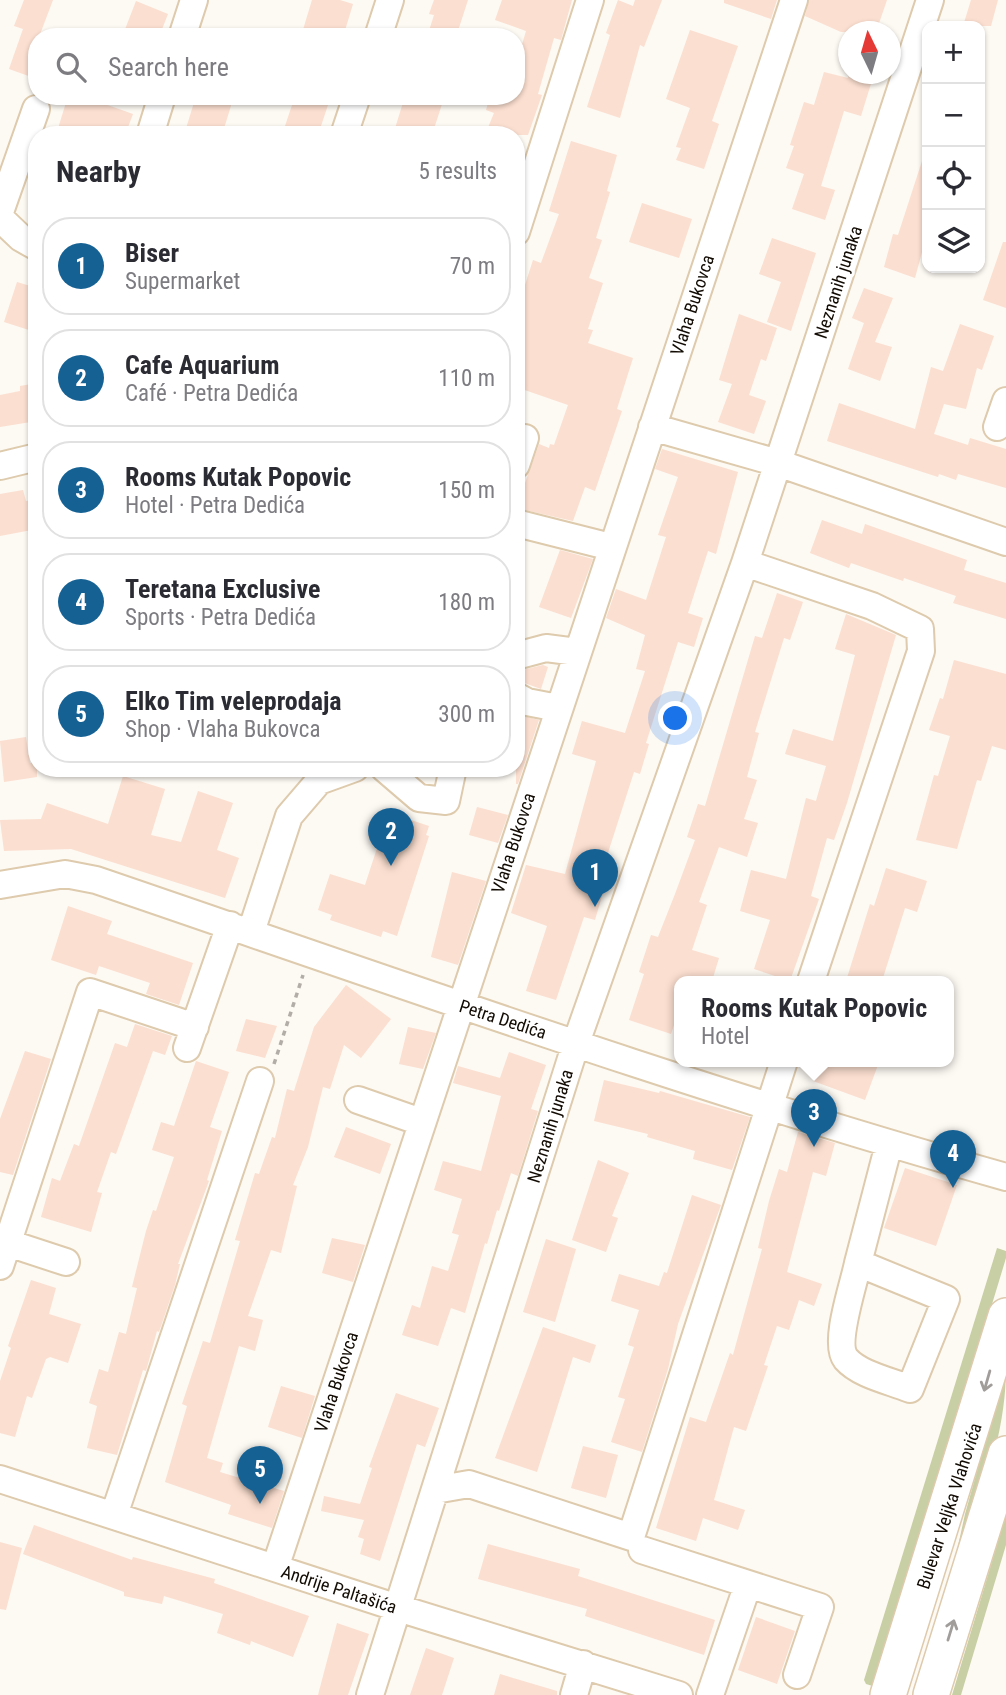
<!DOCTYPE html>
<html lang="en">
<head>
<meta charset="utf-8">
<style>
	body { margin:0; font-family:"Roboto Condensed",sans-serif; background:#f2f2f3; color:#2b2b33 }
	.controls { position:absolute; right:21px; top:21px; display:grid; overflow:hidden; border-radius:14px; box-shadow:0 2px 5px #0004 }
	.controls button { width:63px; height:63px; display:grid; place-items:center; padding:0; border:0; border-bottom:2px solid #e1e1e2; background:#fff; color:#2b2b33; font:35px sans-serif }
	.compass { position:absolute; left:838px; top:21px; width:63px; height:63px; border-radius:50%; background:#fff; box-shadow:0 2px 5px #0004; rotate:355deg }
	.you { position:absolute; left:676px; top:719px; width:24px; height:24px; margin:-18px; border:5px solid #fff; border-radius:50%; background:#1a73e8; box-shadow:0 0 0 10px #1a73e833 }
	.badge { display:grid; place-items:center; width:46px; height:46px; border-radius:50%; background:#156194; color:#fff; font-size:23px; font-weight:700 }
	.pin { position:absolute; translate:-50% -58px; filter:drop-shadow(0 2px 4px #0008) }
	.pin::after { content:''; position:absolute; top:37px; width:24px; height:21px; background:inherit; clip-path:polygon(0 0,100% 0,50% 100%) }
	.popup { position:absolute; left:674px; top:976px; width:280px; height:91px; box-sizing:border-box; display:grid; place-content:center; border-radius:14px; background:#fff; filter:drop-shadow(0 2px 5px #0005); font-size:23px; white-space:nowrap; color:#7c7c81 }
	.popup b { font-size:26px; color:#2b2b33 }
	.popup::after { content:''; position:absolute; left:50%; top:100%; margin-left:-14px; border:14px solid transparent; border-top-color:#fff }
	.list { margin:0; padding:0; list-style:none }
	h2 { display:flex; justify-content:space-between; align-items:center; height:91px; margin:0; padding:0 28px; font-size:30px }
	h2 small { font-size:23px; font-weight:400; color:#7c7c81 }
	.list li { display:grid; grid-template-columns:46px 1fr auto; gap:21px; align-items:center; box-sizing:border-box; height:98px; margin:0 14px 14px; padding:0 14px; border:2px solid #e1e1e2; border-radius:28px }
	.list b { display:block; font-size:26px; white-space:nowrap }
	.list p { margin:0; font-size:23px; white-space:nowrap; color:#7c7c81 }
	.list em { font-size:23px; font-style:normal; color:#7c7c81 }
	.icon { flex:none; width:38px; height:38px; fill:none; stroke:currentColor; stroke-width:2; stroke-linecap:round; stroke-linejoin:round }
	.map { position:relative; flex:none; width:1006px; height:1695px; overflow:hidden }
	.search { position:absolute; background:#fff; box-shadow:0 2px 5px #0004; left:28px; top:28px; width:497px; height:77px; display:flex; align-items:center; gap:18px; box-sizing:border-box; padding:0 24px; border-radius:28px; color:#7c7c81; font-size:26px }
	.panel { position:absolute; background:#fff; box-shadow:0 2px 5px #0004; left:28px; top:126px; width:497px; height:651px; border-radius:28px }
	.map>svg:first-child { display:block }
</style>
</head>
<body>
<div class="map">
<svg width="1006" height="1695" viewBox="0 0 1006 1695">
	<rect width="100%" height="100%" fill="#fdf9f3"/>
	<path fill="#c8cfa4" d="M997 1248 1006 1251V1258L876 1687 866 1684 864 1680Z
		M1006 1368C1006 1443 975 1513 950 1583L965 1514Z
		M1006 1515V1545L961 1695H952Z"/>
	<path fill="#fbdfd0" d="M24 0H53L39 37H37V79L9 69 23 29 14 26Z
		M312 0H340L353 4 343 37H314L302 33Z
		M434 0H468L456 37H427L434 15 429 14Z
		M502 0H572L561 40 554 38 538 94 542 95 528 135H485L494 113 486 110 490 96H516V65L526 31 495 20Z
		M618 0 633 6 635 0H662L644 47 640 45 620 118 587 107 610 35 606 33Z
		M724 0H777L771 19 724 3Z
		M809 0H887L876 32H841L805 16Z
		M971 0H998L991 26H963Z
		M136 1 168 14 159 37H137L124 32Z
		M690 30 738 46 712 121 719 124 704 169 676 160 681 148 676 147 690 108 666 99Z
		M824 72 848 78 849 74H874L861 116 844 111 821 186 835 190 825 220 792 209 804 174 786 168 794 146 790 145 804 102 814 105Z
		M68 96H82L133 114 125 135H56Z
		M196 96H234L222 135H184Z
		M295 96H331L318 135H282Z
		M405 96H428L443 101 432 135H393Z
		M571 141 617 155 607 191 610 192 596 238 602 240 589 278 603 283 588 329 593 330 588 343 633 358 617 409 622 411 595 491 585 487 573 521 516 508 539 444 549 448 550 444 554 445 568 405 516 387V313L533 260 541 263 559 214 549 211Z
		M922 161 927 162V234L915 278 884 267 893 234 898 235Z
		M642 203 692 219 679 258 629 242Z
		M772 238 816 253 791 331 767 322 781 282 759 274Z
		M1003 242H1006V308L983 300Z
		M17 282 37 288V315L32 331 4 322Z
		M864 288 893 298 875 342 892 347 880 381 848 369 864 323 852 318Z
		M739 314 777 328 766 361 761 359 749 395 766 401 754 434 718 422 732 384 719 380Z
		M960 324 994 336 982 370 977 368 966 409 944 404 934 434 968 445 970 438 1006 449V488L958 474 956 480 939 474 938 477 827 441 839 403 915 429 931 367 943 371Z
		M37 383V421L0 427V395L20 391V386Z
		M662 449 738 472 716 554 708 551 688 613 703 618 694 647 678 642 646 743 649 744 640 774 634 772 597 887 604 889 595 920 584 917 556 1000 526 991 547 926 511 913 526 865 565 874 596 761 572 754 582 721 625 733 645 671 636 669 645 635 606 618 616 589 646 600 666 537 658 535 678 477 655 469Z
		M23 490 26 501 37 499V529L0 536V494Z
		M822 520 862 534 865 524 967 560 964 570 1006 583V619L953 603 956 596 904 578 903 581 851 563 849 568 810 553Z
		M560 550 593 559 571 618 539 607Z
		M777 593 803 602 790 640 784 638 755 732 759 733 747 777 757 780 744 819 758 823 747 857 719 847 699 902 707 905 692 950 719 958 712 981H679V1010L671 1034 629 1020 644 974 639 972 651 935 658 937 675 894 695 840 687 837 698 804 705 806 755 636 762 638Z
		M846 614 896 635 847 803 834 840 827 838 811 896 819 899 790 981 754 969 770 920 740 911 751 870 786 879 806 798 816 801 826 766 785 754 793 729 833 741 855 655 835 649Z
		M954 660 1006 674V750L992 746 981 781 977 780 957 849 916 840 934 775 938 776 950 736 929 730 940 698 943 699Z
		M543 665 548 667 541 689 516 680 518 671Z
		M516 714 539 720 518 784H516Z
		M26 737 30 763 37 761V777L4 782 0 741Z
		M123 776 165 789 151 835 181 842 198 791 233 803 217 850 239 858 225 898 71 849 4 851 0 820 41 819 47 803 108 824Z
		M477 807 508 815 498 843 469 835Z
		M393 814 429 826 426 835 429 836 397 936 383 931 381 937 330 920 332 915 318 910 330 874 365 885 381 836 386 837Z
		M886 868 927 881 917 912 905 908 882 981H846L870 904 874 906Z
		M452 872 486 881 458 965 431 957Z
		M68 906 112 921 107 934 193 963 179 1005 146 994 150 983 99 966 96 975 51 960Z
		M346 985 391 1019 361 1058 344 1045 330 1089 323 1087 308 1147 293 1185 297 1186 281 1253 271 1250 248 1316 263 1320 255 1351 239 1346 207 1458 223 1463 220 1472 284 1491 272 1528 228 1514 231 1505 165 1482 187 1406 182 1404 203 1341 210 1343 240 1241 235 1240 255 1173 259 1174 272 1137 275 1138 287 1089 294 1091 314 1027Z
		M246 1019 277 1026 265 1058 236 1051Z
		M135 1024 172 1036 165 1055 153 1051 116 1154 111 1152 97 1192 102 1193 91 1232 41 1217 52 1178 60 1181 74 1144 79 1146 115 1043 127 1047Z
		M408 1027 436 1033 423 1069 399 1064Z
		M25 1051 51 1059 13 1175 0 1172V1119Z
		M509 1052 546 1065 531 1109 538 1111 518 1176 511 1173 499 1211 497 1210 487 1244 485 1243 465 1313 451 1308 438 1346 402 1335 412 1305 420 1308 432 1266 448 1271 459 1235 452 1233 462 1199 434 1190 443 1161 481 1171 501 1096 453 1083 458 1066 500 1078Z
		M196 1061 229 1072 210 1127 222 1131 207 1180 209 1181 178 1264H180L175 1285 159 1332 157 1331 146 1371 143 1370 117 1455 87 1448 97 1406 89 1403 99 1369 108 1372 119 1332 126 1334 137 1288 132 1287 146 1231 153 1210 156 1211 174 1157 152 1150 161 1122 174 1126Z
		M820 1061H868L878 1065 865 1100 813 1081Z
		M604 1080 659 1093 660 1091 750 1117 732 1170 693 1159 695 1151 647 1137 648 1134 594 1121Z
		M346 1127 391 1144 380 1174 334 1157Z
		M798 1132 835 1143 826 1176 813 1172 787 1272 822 1284 814 1306 799 1300 789 1330 777 1326 764 1365 768 1366 746 1431 734 1427 714 1500 745 1510 738 1530 703 1518 696 1541 656 1528 690 1417 706 1422 730 1353 733 1355 762 1249 758 1248 769 1201 779 1169 787 1172Z
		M598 1160 629 1173 612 1216 618 1218 606 1252 572 1240Z
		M905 1168 957 1185 936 1246 884 1228Z
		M692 1195 721 1205 678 1324 668 1369 642 1452 611 1442 625 1399 618 1397 634 1347 628 1345 639 1310 611 1301 619 1274 659 1286 664 1272 667 1273Z
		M332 1238 365 1245 353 1282 322 1273Z
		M546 1239 576 1249 555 1322 523 1312Z
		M31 1280 56 1288 49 1314 81 1324 68 1363 50 1357 46 1359 32 1398 27 1396 15 1437 0 1433V1381L11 1348 8 1346Z
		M543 1327 596 1345 590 1363 573 1357 537 1472 495 1458Z
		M281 1386 315 1396 302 1438 268 1427Z
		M396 1393 439 1408 425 1447 417 1444 380 1561 360 1554 364 1539 358 1537 364 1520 321 1511 324 1496 360 1504 372 1468 369 1467Z
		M583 1446 618 1455 606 1498 571 1488Z
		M34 1525 132 1560 133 1557 215 1579 214 1583 309 1616 293 1657 251 1641 250 1645 217 1633 223 1614 164 1596 162 1604 124 1596V1592L23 1554Z
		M0 1542 22 1548 6 1610 0 1609Z
		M488 1544 580 1569 578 1576 715 1620 704 1655 585 1616 587 1609 478 1579Z
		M756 1617 795 1631 777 1684 738 1670Z
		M337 1623 369 1634 348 1695H318Z
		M426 1648 454 1658 442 1695H410Z
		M500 1674 557 1691V1695H494Z"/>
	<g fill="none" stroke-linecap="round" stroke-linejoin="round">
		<g stroke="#decaac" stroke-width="30">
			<path id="minor" d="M182 37 194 0
				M378 37 390 0
				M150 135 162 96
				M344 135 357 96
				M0 212 36 109
				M0 218 21 238 37 247
				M516 232 590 0
				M652 427 778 463 1006 542
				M997 427 1006 401
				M516 465 525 438
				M0 466 37 457
				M516 523 611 547
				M745 563 872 606 920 629 921 651 811 981
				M516 656 546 648 577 652
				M516 696 527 702 558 708
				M384 768 419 798 446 801 453 768
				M0 885 65 874 96 880C398 983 699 1091 1006 1177
				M251 932 289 816 319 781 355 768
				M187 1048 230 925
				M358 1100 421 1122
				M8 1243 66 1262
				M858 1263C854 1284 833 1343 846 1359 860 1375 891 1381 910 1389L946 1299 858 1263 889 1144
				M0 1266 90 992 195 1027
				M0 1479 398 1608 679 1695
				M435 1490 469 1484 631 1537 784 1061
				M114 1515 260 1081
				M642 1550 820 1607 797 1675
				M275 1568 794 0
				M370 1695 576 1043 745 563 930 0
				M574 1695 583 1664
				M710 1695 748 1584"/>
		</g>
		<g stroke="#decaac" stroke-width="38">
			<path id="major" d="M888 1695 1006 1316
				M931 1695 1006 1454"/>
		</g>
		<path stroke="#b2aea7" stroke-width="3.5" stroke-dasharray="5 5" stroke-linecap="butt" d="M274 1064 303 975"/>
		<use href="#minor" stroke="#fff" stroke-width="26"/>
		<use href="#major" stroke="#fff" stroke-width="35"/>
	</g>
	<defs><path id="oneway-shaft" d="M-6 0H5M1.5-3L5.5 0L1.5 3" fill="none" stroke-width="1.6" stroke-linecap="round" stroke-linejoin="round" transform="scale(1.75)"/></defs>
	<g stroke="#a09d9a">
		<use href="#oneway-shaft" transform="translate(987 1381) rotate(106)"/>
		<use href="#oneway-shaft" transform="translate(951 1630) rotate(-73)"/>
	</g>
	<g text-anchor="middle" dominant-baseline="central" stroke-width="6" stroke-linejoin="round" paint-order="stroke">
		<g font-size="18" fill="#120b03" stroke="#fff">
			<text transform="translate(838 282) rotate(-72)">Neznanih junaka</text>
			<text transform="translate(692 305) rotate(-72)">Vlaha Bukovca</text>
			<text transform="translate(513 843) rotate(-72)">Vlaha Bukovca</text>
			<text transform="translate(503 1019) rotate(18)">Petra Dedića</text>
			<text transform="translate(550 1126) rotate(-73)">Neznanih junaka</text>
			<text transform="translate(336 1382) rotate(-72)">Vlaha Bukovca</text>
			<text transform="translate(949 1506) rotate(-72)">Bulevar Veljka Vlahovića</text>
			<text transform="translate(339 1589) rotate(18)">Andrije Paltašića</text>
		</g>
	</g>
</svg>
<div class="controls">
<button>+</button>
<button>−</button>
<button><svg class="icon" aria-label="locate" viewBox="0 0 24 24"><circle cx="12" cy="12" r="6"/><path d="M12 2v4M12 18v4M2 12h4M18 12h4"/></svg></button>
<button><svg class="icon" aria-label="layers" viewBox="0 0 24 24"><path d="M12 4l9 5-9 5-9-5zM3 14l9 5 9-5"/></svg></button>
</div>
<svg class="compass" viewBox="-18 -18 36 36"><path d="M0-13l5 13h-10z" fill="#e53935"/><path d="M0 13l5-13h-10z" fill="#7c7c81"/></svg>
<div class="you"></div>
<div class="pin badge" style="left:595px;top:907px">1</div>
<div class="pin badge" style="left:391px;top:866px">2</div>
<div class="pin badge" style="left:814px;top:1147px">3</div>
<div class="popup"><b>Rooms Kutak Popovic</b>Hotel</div>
<div class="pin badge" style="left:953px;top:1188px">4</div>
<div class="pin badge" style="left:260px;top:1504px">5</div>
<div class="search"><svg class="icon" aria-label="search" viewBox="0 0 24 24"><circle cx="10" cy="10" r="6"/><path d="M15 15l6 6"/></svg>Search here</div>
<section class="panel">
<h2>Nearby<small>5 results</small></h2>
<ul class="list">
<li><span class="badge">1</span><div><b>Biser</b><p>Supermarket</p></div><em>70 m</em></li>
<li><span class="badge">2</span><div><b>Cafe Aquarium</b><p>Café · Petra Dedića</p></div><em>110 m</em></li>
<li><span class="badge">3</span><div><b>Rooms Kutak Popovic</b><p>Hotel · Petra Dedića</p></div><em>150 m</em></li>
<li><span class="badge">4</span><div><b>Teretana Exclusive</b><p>Sports · Petra Dedića</p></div><em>180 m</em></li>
<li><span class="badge">5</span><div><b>Elko Tim veleprodaja</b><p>Shop · Vlaha Bukovca</p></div><em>300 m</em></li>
</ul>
</section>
</div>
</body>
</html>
